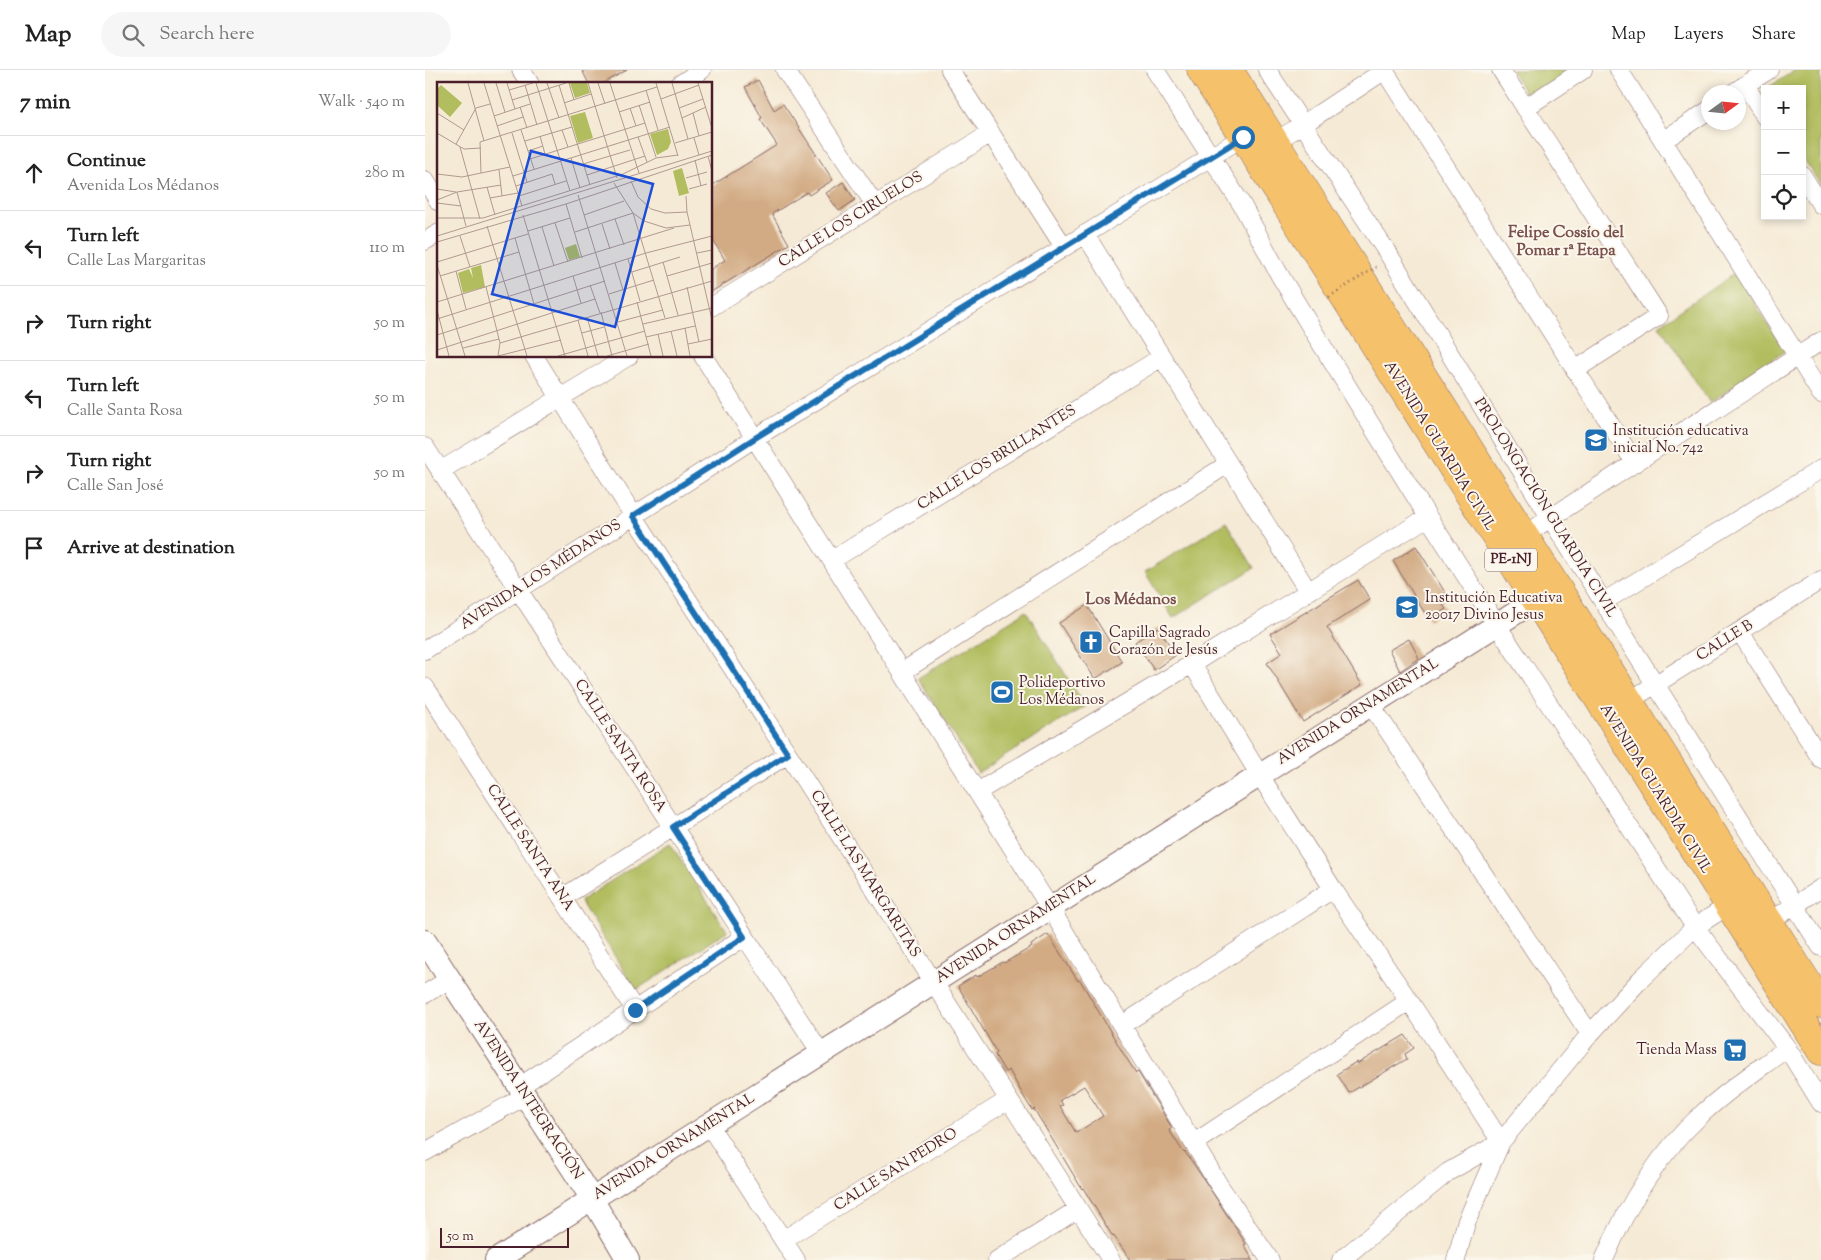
<!DOCTYPE html>
<html lang="en">
<head>
<meta charset="utf-8">
<style>
	body { margin:0; font-family:"Sorts Mill Goudy",serif; background:#f6f6f6; color:#222 }
	.controls { position:absolute; right:15px; top:15px; display:grid; overflow:hidden; border-radius:0px; box-shadow:0 2px 8px #0003 }
	.controls button { width:45px; height:45px; display:grid; place-items:center; padding:0; border:0; border-bottom:1px solid #e0e0e0; background:#fff; color:#222; font:25px sans-serif }
	.compass { position:absolute; left:1276px; top:15px; width:45px; height:45px; border-radius:50%; background:#fff; box-shadow:0 2px 8px #0003; rotate:75deg }
	.scale { position:absolute; left:15px; bottom:12px; width:129px; box-sizing:border-box; padding-left:5px; border:2px solid #4a1f2b; border-top:0; font-size:14px; line-height:18px; white-space:nowrap; color:#4a1f2b; -webkit-text-stroke:4px #fbf7ec; paint-order:stroke }
	.stop { position:absolute; width:15px; height:15px; margin:-11px; border:4px solid #1f6fb2; border-radius:50%; background:#fff }
	.stop.end { background:#1f6fb2; border-color:#fff; box-shadow:0 1px 5px #0008 }
	.list { margin:0; padding:0; list-style:none }
	h2 { display:flex; justify-content:space-between; align-items:center; height:65px; margin:0; padding:0 20px; font-size:21px }
	h2 small { font-size:16px; font-weight:400; color:#767676 }
	.list li { display:grid; grid-template-columns:32px 1fr auto; gap:15px; align-items:center; box-sizing:border-box; height:75px; padding:0 20px; border-top:1px solid #e0e0e0 }
	.list b { display:block; font-size:19px; white-space:nowrap }
	.list p { margin:0; font-size:16px; white-space:nowrap; color:#767676 }
	.list em { font-size:16px; font-style:normal; color:#767676 }
	.icon { flex:none; width:28px; height:28px; fill:none; stroke:currentColor; stroke-width:2; stroke-linecap:round; stroke-linejoin:round }
	.map { position:relative; flex:none; width:1396px; height:1190px; overflow:hidden }
	header { display:flex; align-items:center; gap:30px; box-sizing:border-box; height:70px; padding:0 25px; background:#fff; border-bottom:1px solid #e0e0e0 }
	header strong { font-size:24px }
	nav { display:flex; gap:28px; margin-inline-start:auto; font-size:18px }
	.search { width:350px; height:45px; background:#f6f6f6; display:flex; align-items:center; gap:12px; box-sizing:border-box; padding:0 18px; border-radius:28px; color:#767676; font-size:19px }
	main { display:flex }
	aside { flex:1; background:#fff }
	.map>svg:first-child { display:block }
</style>
</head>
<body>
<header>
<strong>Map</strong>
<div class="search"><svg class="icon" aria-label="search" viewBox="0 0 24 24"><circle cx="10" cy="10" r="6"/><path d="M15 15l6 6"/></svg>Search here</div>
<nav><a>Map</a><a>Layers</a><a>Share</a></nav>
</header>
<main>
<aside>
<h2>7 min<small>Walk · 540 m</small></h2>
<ul class="list">
<li><svg class="icon" aria-label="ahead" viewBox="0 0 24 24"><path d="M12 20V5M6 11l6-6 6 6"/></svg><div><b>Continue</b><p>Avenida Los Médanos</p></div><em>280 m</em></li>
<li><svg class="icon" aria-label="left" viewBox="0 0 24 24"><path d="M17 20v-9H6M10 6l-5 5 5 5"/></svg><div><b>Turn left</b><p>Calle Las Margaritas</p></div><em>110 m</em></li>
<li><svg class="icon" aria-label="right" viewBox="0 0 24 24"><path d="M7 20v-9h11M14 6l5 5-5 5"/></svg><div><b>Turn right</b></div><em>50 m</em></li>
<li><svg class="icon" aria-label="left" viewBox="0 0 24 24"><path d="M17 20v-9H6M10 6l-5 5 5 5"/></svg><div><b>Turn left</b><p>Calle Santa Rosa</p></div><em>50 m</em></li>
<li><svg class="icon" aria-label="right" viewBox="0 0 24 24"><path d="M7 20v-9h11M14 6l5 5-5 5"/></svg><div><b>Turn right</b><p>Calle San José</p></div><em>50 m</em></li>
<li><svg class="icon" aria-label="arrive" viewBox="0 0 24 24"><path d="M6 21V4h12l-3 4 3 4H6"/></svg><div><b>Arrive at destination</b></div></li>
</ul>
</aside>
<div class="map">
<svg width="1396" height="1190" viewBox="0 0 1396 1190">
	<rect width="100%" height="100%" fill="#fbf7ec"/>
	<filter id="ink" filterUnits="userSpaceOnUse"><feTurbulence type="fractalNoise" baseFrequency=".02" numOctaves="2"/><feDisplacementMap in="SourceGraphic" scale="10" xChannelSelector="R" yChannelSelector="G"/><feConvolveMatrix kernelMatrix="1 2 1 2 8 2 1 2 1" color-interpolation-filters="sRGB"/></filter>
	<filter id="wash" filterUnits="userSpaceOnUse"><feTurbulence type="fractalNoise" baseFrequency=".0096" numOctaves="4" result="noise"/><feDisplacementMap in="SourceGraphic" scale="20" xChannelSelector="R" yChannelSelector="G"/><feGaussianBlur stdDeviation="1.12" result="paint"/><feColorMatrix in="noise" values="0 0 0 0 0 0 0 0 0 0 0 0 0 0 0 0 0 1.4 0 .05"/><feComposite in="paint" operator="in"/></filter>
	<g filter="url(#wash)">
		<rect width="100%" height="100%" fill="#f5ead5"/>
		<path fill="#b1bd5e" stroke="#7e6e44" d="M1086 0H1150L1103 29Z
			M1370 0H1396V116L1377 86V19H1341Z
			M1310 203 1360 281 1285 333 1234 255Z
			M801 452 829 498 748 548 720 502Z
			M601 541 660 636 553 703 493 608Z
			M245 773 302 861 211 920 155 831Z"/>
		<g id="blocks">
			<path fill="#d2ab84" fill-rule="evenodd" d="M157 0H202L177 14H164Z
				M333 10 349 40 358 34 408 110 384 125 382 122 347 144 364 174 286 222V199L300 190 286 167V116L352 75 335 49 337 48 320 17Z
				M418 112 430 130 414 141 401 123Z
				M991 476 1023 527 1016 532 1021 539 1004 550 968 491Z
				M933 510 945 530 902 557 937 615 878 652 842 593 857 583 845 564Z
				M662 535 697 592 670 609 634 553Z
				M733 557 751 585 729 600 710 572Z
				M984 569 994 588 975 601 964 580Z
				M623 864 653 911 655 910 698 983 711 1003 713 1002 747 1058 744 1060 759 1083 760 1082 770 1096 821 1174 819 1175 828 1190H705L689 1166 688 1167 658 1118 657 1119 609 1039 607 1040 599 1027 584 1000 580 1002 570 985 572 983 533 916 551 905 552 907 578 892 579 893 607 877 606 875ZM659 1016 678 1046 651 1063 635 1036 638 1035 635 1030Z
				M980 965 989 978 980 984 982 989 924 1023 912 1004 931 992 932 994Z"/>
		</g>
	</g>
	<g filter="url(#ink)">
		<use href="#blocks" fill-opacity="0" stroke="#866666" stroke-width="1"/>
		<g fill="none" stroke-linecap="round" stroke-linejoin="round">
			<g stroke="#866666" stroke-width="19">
				<path id="minor" d="M96 0 105 14
					M360 0 450 135
					M525 0 639 177
					M730 0 817 135 854 204 887 259 1003 447 1072 555 1270 857 1362 978 1396 1033
					M842 0 964 185 1126 449 1396 877
					M959 0 1210 393
					M1076 0 1234 246 1150 300
					M1194 0 1396 324
					M255 14 277 0
					M1320 15 1340 47
					M1309 22 1344 0
					M1100 38 1158 0
					M1239 70 1284 40
					M849 72 877 55 960 0
					M1377 105 1396 135
					M0 110 14 132
					M660 164 883 521
					M0 171 14 163
					M286 237 566 63
					M109 286 208 445 363 684 686 1190
					M278 286 625 838 794 1115 845 1190
					M0 377 396 983
					M15 401 204 286
					M1092 470 1396 271
					M407 490 737 287
					M1178 532 1396 399
					M1315 562 1396 689
					M0 580 330 368 818 67
					M767 594 834 704 908 819 991 941 1076 1072 1023 1102 916 1190
					M477 602 803 394
					M0 617 210 940
					M1204 631 1396 510
					M946 635 1165 964
					M552 722 767 594 1003 447
					M137 828 363 684
					M1344 852 1396 818
					M0 924 25 909
					M697 955 908 819
					M94 1017 319 867
					M284 1055 371 1190
					M769 1073 984 931
					M0 1082 100 1026
					M358 1170 583 1030
					M572 1190 653 1139
					M1031 1190 1041 1153 1076 1072 1165 964 1215 910 1270 857 1304 835
					M1179 1190C1202 1135 1232 1085 1277 1044 1302 1020 1334 999 1362 978"/>
			</g>
			<g stroke="#866666" stroke-width="24">
				<path id="tertiary" d="M0 871 167 1129 203 1190
					M71 1190 1111 530"/>
			</g>
			<g stroke="#866666" stroke-width="29">
				<path id="trunk" d="M776 0 1396 981
					M804 0 1396 934"/>
			</g>
			<use href="#minor" stroke="#fff" stroke-width="18"/>
			<use href="#tertiary" stroke="#fff" stroke-width="22"/>
			<use href="#trunk" stroke="#f5c16b" stroke-width="28"/>
			<path stroke="#866666" stroke-width="3" stroke-dasharray="1 4" stroke-linecap="butt" d="M904 227 951 197"/>
		</g>
	</g>
	<g fill="none" stroke-linecap="round" stroke-linejoin="round" filter="url(#ink)">
		<path stroke="#1f6fb2" stroke-width="6" d="M210 940 319 867 248 757 363 684 208 446 330 368 818 67"/>
	</g>
	<defs>
		<g id="school-square" transform="scale(1.25)"><rect x="-9" y="-9" width="18" height="18" rx="4" fill="#1f6fb2" stroke="#fbf7ec"/><path d="M0-5L7-2L0 1L-7-2ZM-4 1L0 2.5L4 1V4Q0 6-4 4Z" fill="#fff"/></g>
		<g id="church-square" transform="scale(1.25)"><rect x="-9" y="-9" width="18" height="18" rx="4" fill="#1f6fb2" stroke="#fbf7ec"/><path d="M-1.2-6h2.4v3.5h3.3v2.4h-3.3V6h-2.4V-.1h-3.3v-2.4h3.3Z" fill="#fff"/></g>
		<g id="stadium-square" transform="scale(1.25)"><rect x="-9" y="-9" width="18" height="18" rx="4" fill="#1f6fb2" stroke="#fbf7ec"/><path d="M0-5a6.5 5 0 1 0 0 10a6.5 5 0 1 0 0-10ZM-3.5-1.8h7v3.6h-7Z" fill="#fff"/></g>
		<g id="supermarket-square" transform="scale(1.25)"><rect x="-9" y="-9" width="18" height="18" rx="4" fill="#1f6fb2" stroke="#fbf7ec"/><path d="M-6-5.5h2.5l.6 2H6L4.5 2H-2.5L-4.4-4H-6ZM-1.5 3.2a1.3 1.3 0 1 0 .1 0ZM3 3.2a1.3 1.3 0 1 0 .1 0Z" fill="#fff"/></g>
	</defs>
	<g fill-rule="evenodd">
		<use href="#school-square" x="1171" y="370"/>
		<use href="#school-square" x="982" y="537"/>
		<use href="#church-square" x="666" y="572"/>
		<use href="#stadium-square" x="577" y="622"/>
		<use href="#supermarket-square" x="1310" y="980"/>
	</g>
	<g text-anchor="middle" dominant-baseline="central" stroke-width="4" stroke-linejoin="round" paint-order="stroke">
		<rect fill="#fbf7ec" stroke="#7f6065" stroke-width="1" x="1060" y="478.5" width="52" height="23" rx="4"/>
		<g font-size="14" font-weight="bold" fill="#4a1f2b">
			<text x="1086" y="490">PE-1NJ</text>
		</g>
		<g font-size="15" fill="#4a1f2b" stroke="#fbf7ec">
			<text transform="translate(426 150) rotate(-32)">CALLE LOS CIRUELOS</text>
			<text transform="translate(1014 376) rotate(58)">AVENIDA GUARDIA CIVIL</text>
			<text transform="translate(572 388) rotate(-32)">CALLE LOS BRILLANTES</text>
			<text transform="translate(1120 438) rotate(58)">PROLONGACIÓN GUARDIA CIVIL</text>
			<text transform="translate(116 505) rotate(-33)">AVENIDA LOS MÉDANOS</text>
			<text transform="translate(1300 571) rotate(-32)">CALLE B</text>
			<text transform="translate(933 642) rotate(-32)">AVENIDA ORNAMENTAL</text>
			<text transform="translate(195 676) rotate(57)">CALLE SANTA ROSA</text>
			<text transform="translate(1230 719) rotate(58)">AVENIDA GUARDIA CIVIL</text>
			<text transform="translate(105 778) rotate(57)">CALLE SANTA ANA</text>
			<text transform="translate(440 804) rotate(58)">CALLE LAS MARGARITAS</text>
			<text transform="translate(591 859) rotate(-33)">AVENIDA ORNAMENTAL</text>
			<text transform="translate(103 1030) rotate(57)">AVENIDA INTEGRACIÓN</text>
			<text transform="translate(249 1077) rotate(-32)">AVENIDA ORNAMENTAL</text>
			<text transform="translate(471 1100) rotate(-32)">CALLE SAN PEDRO</text>
		</g>
		<g font-size="15" fill="#4a1f2b" stroke="#fbf7ec" text-anchor="start">
			<text x="1188" y="361">Institución educativa<tspan x="1188" dy="17">inicial No. 742</tspan></text>
			<text x="1000" y="528">Institución Educativa<tspan x="1000" dy="17">20017 Divino Jesus</tspan></text>
			<text x="684" y="563">Capilla Sagrado<tspan x="684" dy="17">Corazón de Jesús</tspan></text>
			<text x="594" y="613">Polideportivo<tspan x="594" dy="17">Los Médanos</tspan></text>
			<text x="1292" y="980" text-anchor="end">Tienda Mass</text>
		</g>
		<g font-size="16" font-weight="bold" fill="#7a504a" stroke="#fbf7ec">
			<text x="1141" y="163">Felipe Cossío del<tspan x="1141" dy="18">Pomar 1ª Etapa</tspan></text>
			<text x="706" y="530">Los Médanos</text>
		</g>
	</g>
	<g transform="translate(12 12)">
		<rect width="275" height="275" fill="#f5ead5"/>
		<path d="M133 1H150L153 11 138 16ZM4 3 25 21 13 35 0 23V7ZM148 30 156 56 141 61 133 34ZM231 47 234 60 231 67 220 73 213 52ZM245 86 252 111 242 114 236 89ZM139 162 143 175 132 178 128 166ZM44 183 48 205 26 211 21 191 32 187 36 196 34 186Z" fill="#b1bd5e"/>
		<path fill="none" stroke="#b19991" stroke-width="1" d="M31 1 47 59M47 1 85 124M59 1 68 30M70 1 78 27M99 1 133 109M110 1 122 36M132 1 137 18M151 1 180 96M161 1 168 22M173 1 202 91M219 1 241 74M235 1 251 57M261 1 275 46M88 3 100 43M122 3 153 103M72 8 96 1M209 8 221 48M224 17 262 3M75 18 129 1M127 21 154 12M202 23 219 75M83 25 90 46M193 26 199 44M242 26 266 17M182 30 213 20M0 31 27 48M256 31 262 54M57 34 93 22M245 36 269 25M60 44 86 35M84 48 97 87M125 48 131 65M0 51 27 67 44 66M75 51 90 100M103 54 108 72M201 55 210 80M257 56 262 73M88 59 135 45M238 61 275 50M19 62 39 26 53 22M23 65 43 137M91 69 106 64M271 74 275 89M134 76 143 106M93 77 208 41M258 78 264 104M146 82 193 68M62 88 65 114M44 91 43 60 220 5M0 92 25 95 73 85M150 93 208 74M76 94 233 45M249 96 270 90M194 99 201 115 214 127 228 131 250 130M177 101 196 131 207 139 229 146 253 143M79 104 115 92 118 102M50 105 58 133M0 107 19 110M252 107 270 102M20 110 29 144M141 113 190 274M82 114 129 99M249 114 250 130 275 238M53 116 81 111M0 118 20 110 64 103M0 121 24 124M129 122 145 176M86 133 128 274M147 133 187 119M0 136H46L186 92 219 76 241 73M178 137 187 163M118 141 131 180M165 142 173 167M50 144 90 274M105 145 117 184M91 149 133 136M138 150 196 131 228 236M0 154 275 69M23 154 33 185M78 156 97 222M0 160 129 122 275 73M260 171 275 168M191 177 203 219M0 180 91 152M226 180 241 233M178 181 186 208M0 183 28 274M19 189 29 227M195 190 243 175M3 194 82 170M136 194 144 221M230 194 275 181M153 203 163 231M49 205 63 261 61 274M250 205 262 260M172 212 217 198M0 220 237 146M200 220 214 274M0 228 12 274M164 230 175 274M150 235 161 274M0 237 209 171 275 154M141 238 151 274M181 240 226 228M206 242 275 226M248 246 253 274M234 249 240 274M145 251 167 245M221 252 226 274M0 253 168 199M209 255 258 244M63 261 275 199M251 262 275 257M26 266 62 257M0 268 158 217M61 274 124 258M121 274 208 249M170 274 212 262"/>
		<path fill="#1d4ed8" fill-opacity="0.15" stroke="#1d4ed8" stroke-width="2.5" d="M94 69 216 102 178 245 55 212Z"/>
		<rect width="275" height="275" fill="none" stroke="#4a1f2b" stroke-width="2.5"/>
	</g>
</svg>
<div class="controls">
<button>+</button>
<button>−</button>
<button><svg class="icon" aria-label="locate" viewBox="0 0 24 24"><circle cx="12" cy="12" r="6"/><path d="M12 2v4M12 18v4M2 12h4M18 12h4"/></svg></button>
</div>
<svg class="compass" viewBox="-18 -18 36 36"><path d="M0-13l5 13h-10z" fill="#e53935"/><path d="M0 13l5-13h-10z" fill="#767676"/></svg>
<div class="scale">50 m</div>
<div class="stop" style="left:818px;top:67px"></div>
<div class="stop end" style="left:210px;top:940px"></div>
</div>
</main>
</body>
</html>
